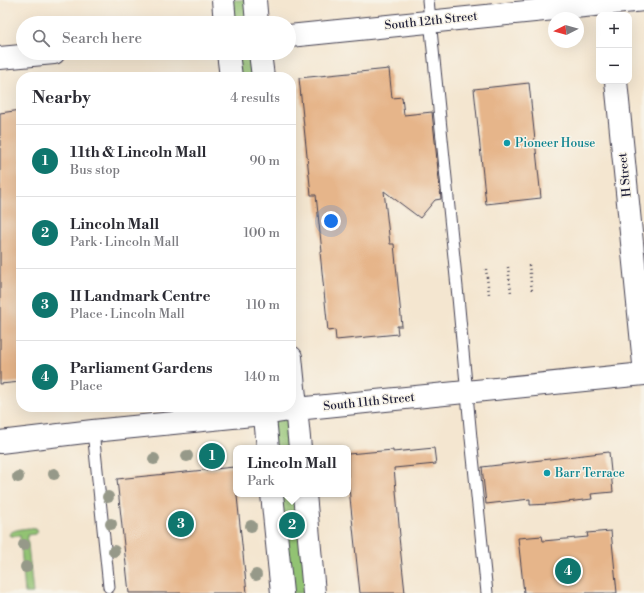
<!DOCTYPE html>
<html lang="en">
<head>
<meta charset="utf-8">
<style>
	body { margin:0; font-family:"Libre Bodoni",serif; background:#f7f7f7; color:#2b2b33 }
	.controls { position:absolute; right:12px; top:12px; display:grid; overflow:hidden; border-radius:8px; box-shadow:0 4px 16px #0002 }
	.controls button { width:36px; height:36px; display:grid; place-items:center; padding:0; border:0; border-bottom:1px solid #e1e1e2; background:#fff; color:#2b2b33; font:20px sans-serif }
	.compass { position:absolute; left:548px; top:12px; width:36px; height:36px; border-radius:50%; background:#fff; box-shadow:0 4px 16px #0002; rotate:264deg }
	.you { position:absolute; left:331px; top:221px; width:14px; height:14px; margin:-10px; border:3px solid #fff; border-radius:50%; background:#1a73e8; box-shadow:0 0 0 6px #1a73e833 }
	.badge { display:grid; place-items:center; width:26px; height:26px; border-radius:50%; background:#0f766e; color:#fff; font-size:13px; font-weight:700 }
	.pin { position:absolute; translate:-50% -50%; border:2px solid #fff; box-shadow:0 1px 4px #0006 }
	.popup { position:absolute; left:233px; top:445px; width:118px; height:52px; box-sizing:border-box; display:grid; place-content:center; border-radius:8px; background:#fff; filter:drop-shadow(0 1px 3px #0005); font-size:13px; white-space:nowrap; color:#7c7c81 }
	.popup b { font-size:15px; color:#2b2b33 }
	.popup::after { content:''; position:absolute; left:50%; top:100%; margin-left:-8px; border:8px solid transparent; border-top-color:#fff }
	.list { margin:0; padding:0; list-style:none }
	h2 { display:flex; justify-content:space-between; align-items:center; height:52px; margin:0; padding:0 16px; font-size:17px }
	h2 small { font-size:13px; font-weight:400; color:#7c7c81 }
	.list li { display:grid; grid-template-columns:26px 1fr auto; gap:12px; align-items:center; box-sizing:border-box; height:72px; padding:0 16px; border-top:1px solid #e1e1e2 }
	.list b { display:block; font-size:15px; white-space:nowrap }
	.list p { margin:0; font-size:13px; white-space:nowrap; color:#7c7c81 }
	.list em { font-size:13px; font-style:normal; color:#7c7c81 }
	.icon { flex:none; width:22px; height:22px; fill:none; stroke:currentColor; stroke-width:2; stroke-linecap:round; stroke-linejoin:round }
	.map { position:relative; flex:none; width:644px; height:593px; overflow:hidden }
	.search { position:absolute; background:#fff; box-shadow:0 4px 16px #0002; left:16px; top:16px; width:280px; height:44px; display:flex; align-items:center; gap:10px; box-sizing:border-box; padding:0 14px; border-radius:22px; color:#7c7c81; font-size:15px }
	.panel { position:absolute; background:#fff; box-shadow:0 4px 16px #0002; left:16px; top:72px; width:280px; height:340px; border-radius:16px }
	.map>svg:first-child { display:block }
</style>
</head>
<body>
<div class="map">
<svg width="644" height="593" viewBox="0 0 644 593">
	<rect width="100%" height="100%" fill="#f7f3e8"/>
	<filter id="ink" filterUnits="userSpaceOnUse"><feTurbulence type="fractalNoise" baseFrequency=".025" numOctaves="2"/><feDisplacementMap in="SourceGraphic" scale="8" xChannelSelector="R" yChannelSelector="G"/><feConvolveMatrix kernelMatrix="1 2 1 2 8 2 1 2 1" color-interpolation-filters="sRGB"/></filter>
	<filter id="wash" filterUnits="userSpaceOnUse"><feTurbulence type="fractalNoise" baseFrequency=".012" numOctaves="4" result="noise"/><feDisplacementMap in="SourceGraphic" scale="16" xChannelSelector="R" yChannelSelector="G"/><feGaussianBlur stdDeviation="0.9" result="paint"/><feColorMatrix in="noise" values="0 0 0 0 0 0 0 0 0 0 0 0 0 0 0 0 0 1.4 0 .05"/><feComposite in="paint" operator="in"/></filter>
	<g filter="url(#wash)">
		<rect width="100%" height="100%" fill="#f4e6d0"/>
		<path fill="#92c373" stroke="#5a7257" d="M223 0H255L257 23H225Z
			M228 53H260L263 77H231Z
			M264 407H291L300 448H268Z
			M272 494H305L315 593H282Z
			M29 528 35 529 38 531 36 534 27 535 33 593H25L20 536H10L9 534C14 529 22 529 29 528Z"/>
		<g id="blocks">
			<path fill="#e6b58a" d="M389 69 392 98 402 97 404 115 432 112 441 199 435 200 420 218 384 191 390 244H394L402 326H397L398 334 336 340 335 330 328 331 320 252H322L316 195H311L299 78Z
				M529 83 541 198 486 204 474 89Z
				M21 110V382L0 384V113Z
				M434 448 436 464 394 468 400 536 399 537 405 593H360L354 537 348 478V454L393 450V452Z
				M609 452 613 492 591 494 592 499 550 504 530 505V499L486 504 482 467Z
				M234 467 247 593H129L117 479Z
				M611 531 617 593H524L518 538 542 536 543 541 588 537 587 533Z"/>
		</g>
	</g>
	<g filter="url(#ink)">
		<use href="#blocks" fill-opacity="0" stroke="#423f51" stroke-width="1"/>
		<g fill="none" stroke-linecap="round" stroke-linejoin="round">
			<g stroke="#423f51" stroke-width="13">
				<path id="service" d="M428 0 458 297 471 438 487 593
					M93 431 109 587"/>
			</g>
			<g stroke="#423f51" stroke-width="24">
				<path id="minor" d="M223 0 225 23
					M255 0 257 23
					M289 36 644 0
					M228 53 231 77
					M260 53 263 77
					M0 58 54 53
					M616 81 644 364
					M291 357 300 448
					M264 407 268 448
					M0 442 93 431 264 414 296 409 644 374
					M272 494 282 593
					M305 494 314 593"/>
			</g>
			<path stroke="#423f51" stroke-width="2.5" stroke-dasharray="1 3" stroke-linecap="butt" d="M529 265 532 291
				M508 267 511 293
				M486 269 489 294"/>
			<use href="#service" stroke="#fff" stroke-width="11"/>
			<use href="#minor" stroke="#fff" stroke-width="22"/>
		</g>
		<g fill="#969989">
			<circle cx="187" cy="456" r="6"/>
			<circle cx="154" cy="459" r="6"/>
			<circle cx="54" cy="474" r="6"/>
			<circle cx="18" cy="477" r="6"/>
			<circle cx="108" cy="497" r="6"/>
			<circle cx="111" cy="524" r="6"/>
			<circle cx="251" cy="526" r="6"/>
			<circle cx="24" cy="545" r="6"/>
			<circle cx="114" cy="551" r="6"/>
			<circle cx="26" cy="567" r="6"/>
			<circle cx="256" cy="575" r="6"/>
		</g>
	</g>
	<g fill="#0f9aa8" stroke="#f7f3e8" stroke-width="1.5">
		<circle cx="507" cy="143" r="4"/>
		<circle cx="547" cy="473" r="4"/>
	</g>
	<g text-anchor="middle" dominant-baseline="central" stroke-width="3" stroke-linejoin="round" paint-order="stroke">
		<g font-size="12" fill="#22223b" stroke="#f7f3e8">
			<text transform="translate(431 21) rotate(-6)">South 12th Street</text>
			<text transform="translate(625 175) rotate(-96)">H Street</text>
			<text transform="translate(369 402) rotate(-6)">South 11th Street</text>
		</g>
		<g font-size="12" fill="#0d838f" stroke="#f7f3e8" text-anchor="start">
			<text x="515" y="143">Pioneer House</text>
			<text x="555" y="473">Barr Terrace</text>
		</g>
	</g>
</svg>
<div class="controls">
<button>+</button>
<button>−</button>
</div>
<svg class="compass" viewBox="-18 -18 36 36"><path d="M0-13l5 13h-10z" fill="#e53935"/><path d="M0 13l5-13h-10z" fill="#7c7c81"/></svg>
<div class="you"></div>
<div class="pin badge" style="left:212px;top:456px">1</div>
<div class="pin badge" style="left:292px;top:525px">2</div>
<div class="popup"><b>Lincoln Mall</b>Park</div>
<div class="pin badge" style="left:181px;top:524px">3</div>
<div class="pin badge" style="left:568px;top:571px">4</div>
<div class="search"><svg class="icon" aria-label="search" viewBox="0 0 24 24"><circle cx="10" cy="10" r="6"/><path d="M15 15l6 6"/></svg>Search here</div>
<section class="panel">
<h2>Nearby<small>4 results</small></h2>
<ul class="list">
<li><span class="badge">1</span><div><b>11th &amp; Lincoln Mall</b><p>Bus stop</p></div><em>90 m</em></li>
<li><span class="badge">2</span><div><b>Lincoln Mall</b><p>Park · Lincoln Mall</p></div><em>100 m</em></li>
<li><span class="badge">3</span><div><b>II Landmark Centre</b><p>Place · Lincoln Mall</p></div><em>110 m</em></li>
<li><span class="badge">4</span><div><b>Parliament Gardens</b><p>Place</p></div><em>140 m</em></li>
</ul>
</section>
</div>
</body>
</html>
